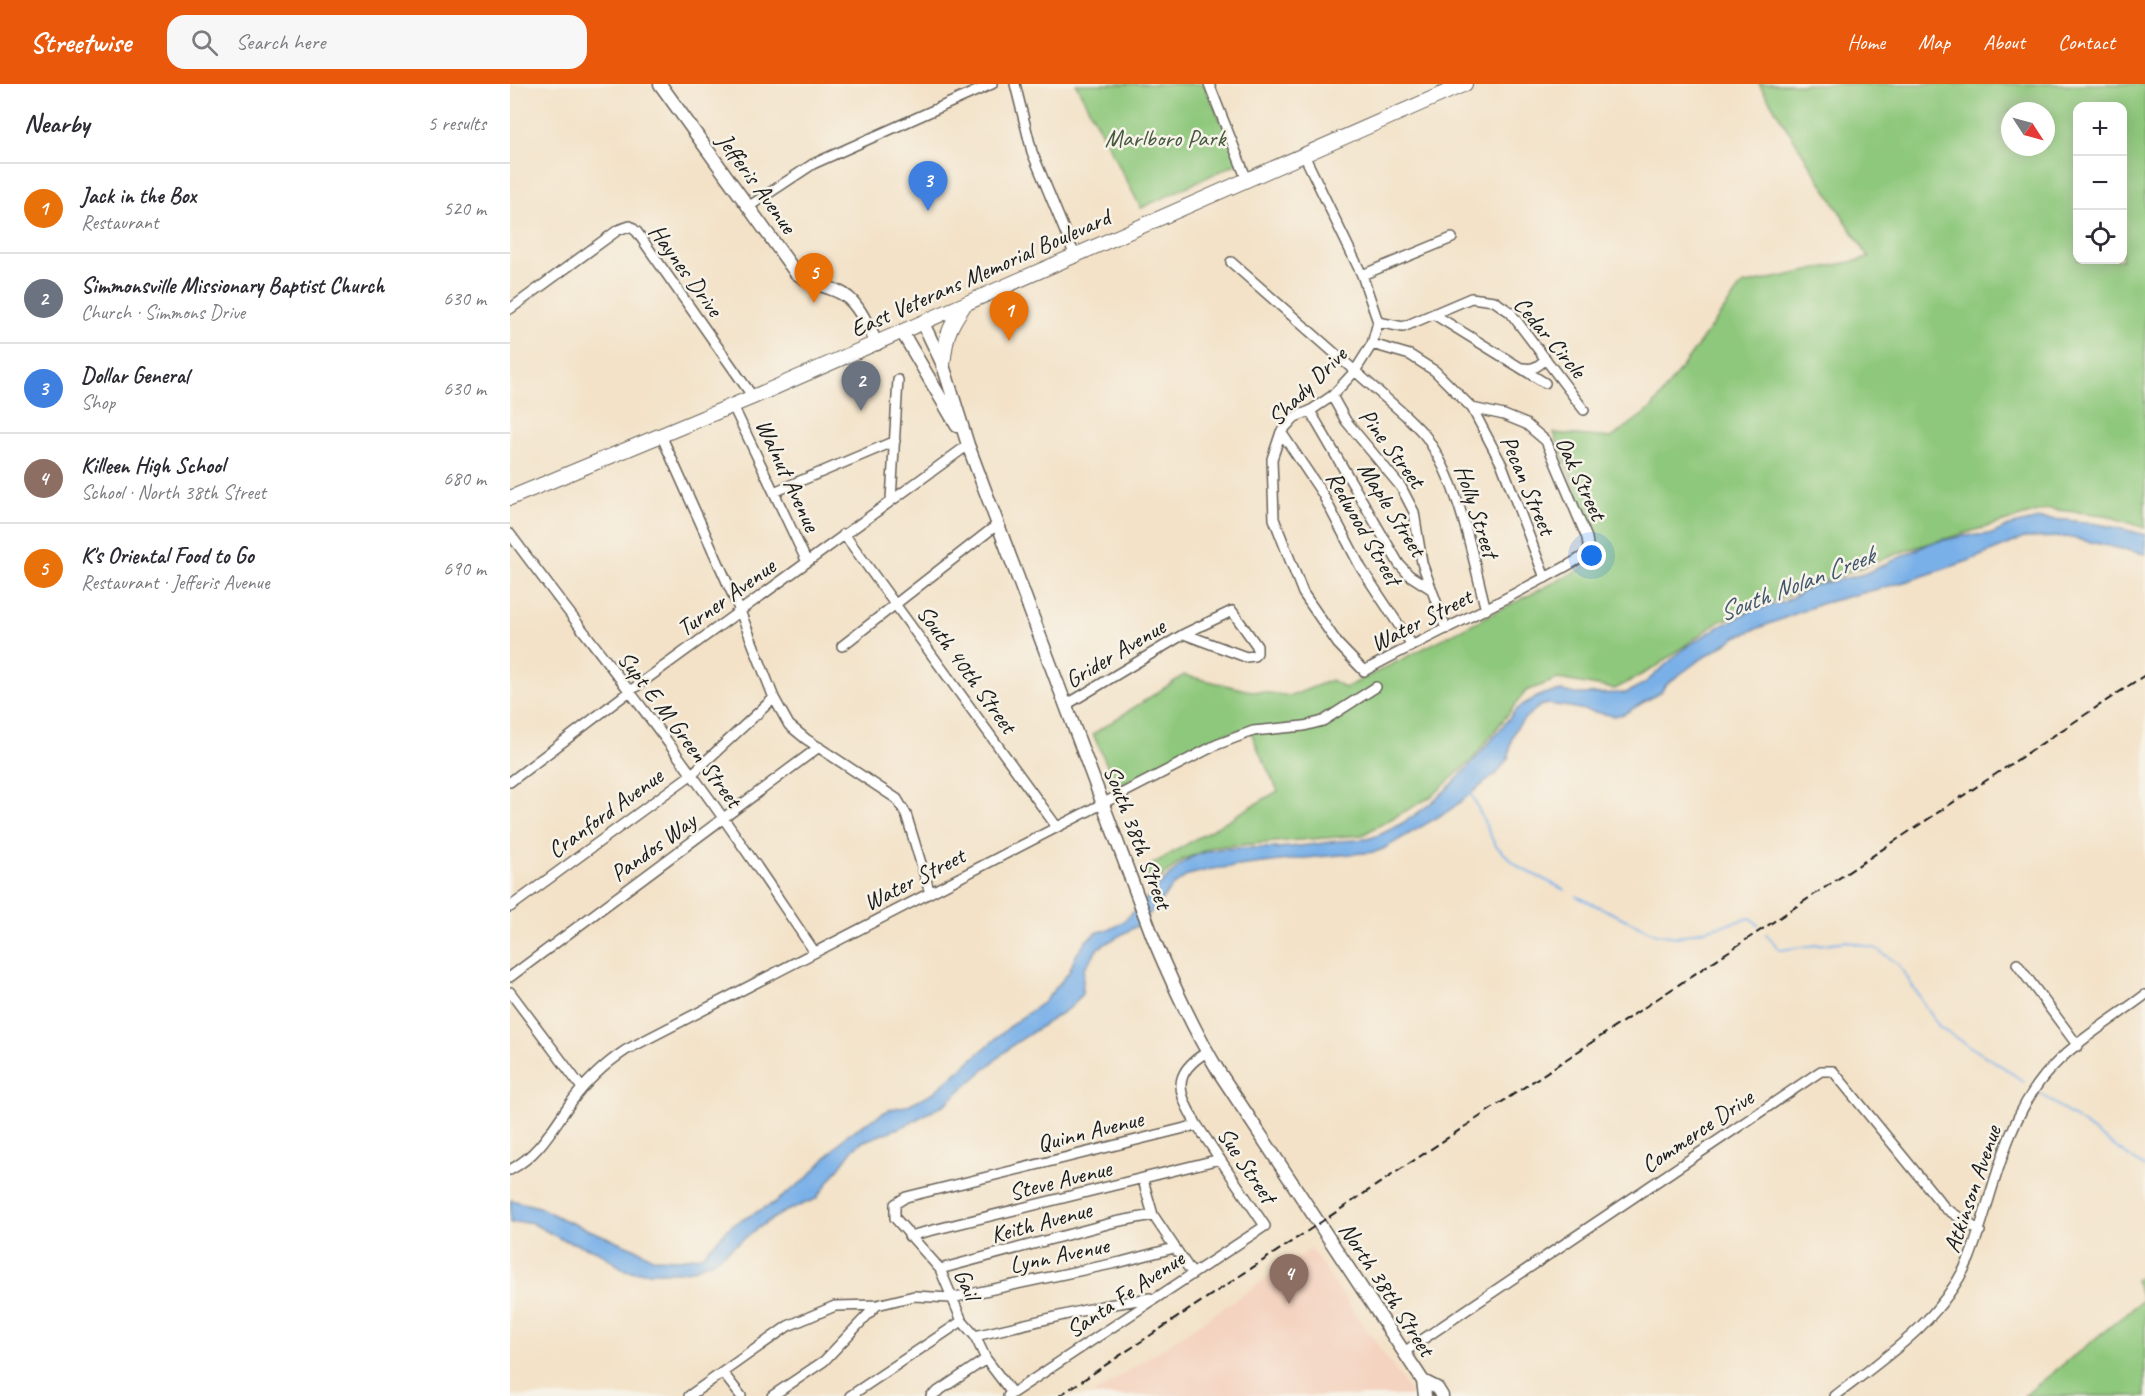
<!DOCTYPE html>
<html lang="en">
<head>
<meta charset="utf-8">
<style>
	body { margin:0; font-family:Caveat,sans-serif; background:#f7f7f7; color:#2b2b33 }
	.controls { position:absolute; right:18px; top:18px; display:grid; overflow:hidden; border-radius:12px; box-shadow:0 3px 15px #0003 }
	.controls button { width:54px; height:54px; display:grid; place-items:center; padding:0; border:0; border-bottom:2px solid #e1e1e2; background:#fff; color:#2b2b33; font:30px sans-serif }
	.compass { position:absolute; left:1491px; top:18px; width:54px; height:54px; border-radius:50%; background:#fff; box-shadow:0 3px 15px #0003; rotate:126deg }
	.you { position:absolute; left:1082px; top:472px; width:21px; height:21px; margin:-15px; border:4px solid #fff; border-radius:50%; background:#1a73e8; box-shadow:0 0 0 9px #1a73e833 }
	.badge { display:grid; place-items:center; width:39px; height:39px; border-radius:50%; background:#ea580c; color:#fff; font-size:20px; font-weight:700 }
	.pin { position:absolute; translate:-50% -50px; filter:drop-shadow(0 2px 3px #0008) }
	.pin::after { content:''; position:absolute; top:32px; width:21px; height:18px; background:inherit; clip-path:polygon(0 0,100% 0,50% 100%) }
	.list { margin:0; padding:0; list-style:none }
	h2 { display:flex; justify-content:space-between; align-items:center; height:78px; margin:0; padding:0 24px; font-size:26px }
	h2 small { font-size:20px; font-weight:400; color:#7c7c81 }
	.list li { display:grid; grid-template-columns:39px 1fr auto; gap:18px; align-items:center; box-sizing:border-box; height:90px; padding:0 24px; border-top:2px solid #e1e1e2 }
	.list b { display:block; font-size:22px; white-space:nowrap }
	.list p { margin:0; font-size:20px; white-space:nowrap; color:#7c7c81 }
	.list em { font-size:20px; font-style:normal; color:#7c7c81 }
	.icon { flex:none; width:33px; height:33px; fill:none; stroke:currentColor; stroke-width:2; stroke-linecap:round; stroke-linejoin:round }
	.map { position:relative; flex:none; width:1635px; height:1312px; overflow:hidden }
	header { display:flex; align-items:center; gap:36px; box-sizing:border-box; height:84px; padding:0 30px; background:#ea580c; color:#fff }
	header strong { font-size:28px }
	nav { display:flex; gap:33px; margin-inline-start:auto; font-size:21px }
	.search { width:420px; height:54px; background:#f7f7f7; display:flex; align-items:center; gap:15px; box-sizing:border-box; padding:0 21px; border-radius:18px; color:#7c7c81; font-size:22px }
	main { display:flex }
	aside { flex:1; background:#fff }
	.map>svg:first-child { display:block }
</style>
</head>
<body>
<header>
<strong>Streetwise</strong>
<div class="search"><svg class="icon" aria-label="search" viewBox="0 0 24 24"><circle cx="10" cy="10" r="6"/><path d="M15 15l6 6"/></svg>Search here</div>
<nav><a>Home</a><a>Map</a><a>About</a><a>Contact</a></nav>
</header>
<main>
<aside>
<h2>Nearby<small>5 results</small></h2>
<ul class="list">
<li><span class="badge" style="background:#e8710a">1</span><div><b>Jack in the Box</b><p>Restaurant</p></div><em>520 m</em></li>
<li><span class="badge" style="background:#6b7280">2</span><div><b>Simmonsville Missionary Baptist Church</b><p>Church · Simmons Drive</p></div><em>630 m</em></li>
<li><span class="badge" style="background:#3f7fe0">3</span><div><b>Dollar General</b><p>Shop</p></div><em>630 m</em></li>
<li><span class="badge" style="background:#8d6e63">4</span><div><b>Killeen High School</b><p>School · North 38th Street</p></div><em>680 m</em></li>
<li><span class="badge" style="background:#e8710a">5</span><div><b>K's Oriental Food to Go</b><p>Restaurant · Jefferis Avenue</p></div><em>690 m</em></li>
</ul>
</aside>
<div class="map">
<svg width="1635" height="1312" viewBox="0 0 1635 1312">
	<rect width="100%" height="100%" fill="#f7f3e8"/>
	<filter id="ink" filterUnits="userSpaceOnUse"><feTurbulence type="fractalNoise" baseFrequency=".0167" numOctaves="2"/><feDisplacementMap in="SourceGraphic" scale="12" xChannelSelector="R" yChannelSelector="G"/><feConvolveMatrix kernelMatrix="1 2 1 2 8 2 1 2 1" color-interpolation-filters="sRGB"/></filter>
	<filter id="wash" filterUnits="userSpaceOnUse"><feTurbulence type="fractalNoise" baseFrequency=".008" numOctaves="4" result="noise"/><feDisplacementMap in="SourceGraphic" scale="24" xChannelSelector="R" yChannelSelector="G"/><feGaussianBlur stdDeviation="1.35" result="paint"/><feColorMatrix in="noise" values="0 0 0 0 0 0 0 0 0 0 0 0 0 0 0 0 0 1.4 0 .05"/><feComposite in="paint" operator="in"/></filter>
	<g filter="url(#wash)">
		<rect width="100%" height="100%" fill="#f3e2c8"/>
		<path fill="#f4d3c0" d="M801 1165 903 1312H581Z"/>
		<path fill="#8ec87c" stroke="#55724c" stroke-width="1.5" fill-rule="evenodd" d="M566 0H694L730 78 631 124Z
			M1249 0H1635V444L1595 431 1538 425 1397 466 1208 538 1144 584 1105 605 1048 595 1016 607 962 676 921 713 852 751 703 763 672 776 642 802 636 784 768 707 750 670 739 643 709 652 607 703 583 650 674 591 736 606 781 612 821 596 835 604 1091 475 1044 349 1101 354 1142 324 1232 201 1359 174ZM1568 22H1612V176H1568ZM1500 27H1536V63H1500Z
			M1635 1189V1312H1514L1633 1216 1625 1196Z"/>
		<path fill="#79b0e8" stroke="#4a6682" stroke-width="1.5" d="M1529 435C1565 435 1600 441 1635 451V470L1557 453 1514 454 1458 477 1398 497 1310 520 1226 553 1188 577 1157 600 1151 608 1114 630 1104 632 1060 623 1038 620 1030 622 1015 634 1005 646 1001 657 999 673 987 689 940 726 873 765 865 768 795 774 702 785 678 791 663 802 632 839 588 864 574 885 572 910 561 923 504 960 435 1020 394 1042 352 1058 343 1065 306 1115 274 1128 257 1138 203 1177 181 1186 167 1188H126L115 1186 87 1167 51 1155 20 1138 0 1139 1 1116 29 1123 52 1135 131 1167 142 1174 168 1175 191 1172 222 1141 264 1119 297 1094 338 1050 380 1025 396 1022 424 1008 505 938 534 918 559 888 566 871 577 856 586 849 605 843 614 837 672 779C702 759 726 765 760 764 782 764 805 760 828 757 839 756 853 757 864 753 925 729 965 677 1005 627L1014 620 1033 610 1052 607 1066 610 1116 609 1135 599 1176 563 1205 545 1241 527 1274 518 1302 502 1354 490 1421 459 1453 452 1482 450 1499 442Z"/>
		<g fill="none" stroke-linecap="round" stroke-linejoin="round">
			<path stroke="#79b0e8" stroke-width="2" d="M961 709 985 761 1009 783 1055 806
				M1066 812 1146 850 1167 853 1241 834 1248 841
				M1256 850 1270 866 1336 857 1367 865 1388 880 1430 944 1493 983 1514 998
				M1530 1009 1635 1084"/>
		</g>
	</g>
	<g filter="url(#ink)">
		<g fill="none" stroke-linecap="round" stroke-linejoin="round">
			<g stroke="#676158" stroke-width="12">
				<path id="street" d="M505 0 522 68 565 172
					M699 0 737 96
					M794 71 852 191 868 238 862 260 845 287 822 312 800 327 785 333 771 348 762 375 764 435 793 509 828 560 854 587C908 557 964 532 1019 502 1039 491 1060 482 1079 468L1077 454 1036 357 1016 340 994 331 962 324 925 287 900 271 862 260
					M238 123 303 80 482 0
					M721 178 895 331C902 338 911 346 917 354 951 404 961 468 976 526
					M852 191 942 154
					M0 225 108 146 120 142 127 148 243 313
					M925 231 1035 299
					M868 238 893 243 961 214 984 217 1000 228 1074 326
					M1013 284C1024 286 1028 282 1036 275
					M822 312 836 337 891 403 904 428 912 479 936 545
					M223 322 297 478
					M962 324 992 381 1035 494
					M800 327 889 480 899 491 921 505
					M771 348 812 409 851 484 902 561
					M151 351 230 527 264 614 279 641 296 655 387 715 396 730 420 809
					M264 408 385 357
					M381 416 388 296
					M0 450C59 530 121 607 179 687 223 745 263 807 304 867
					M334 450 547 743
					M722 527 747 562V569L744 572 736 573 674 550Z
					M332 562 488 440
					M556 621 674 550
					M0 698 120 607 458 361
					M0 823 182 690 264 614
					M1507 880 1568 962
					M0 893 309 663
					M0 908 72 1004
					M0 1086C28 1071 41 1047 59 1021 75 999 93 981 116 966L706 661 743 647 794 642 813 637 866 603
					M633 1096 643 1131 682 1189
					M399 1152 710 1075
					M430 1185 605 1138 643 1131
					M465 1252 592 1222 640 1214
					M894 1268 1311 987H1323L1435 1124 1470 1147
					M213 1289 231 1312
					M502 1309 476 1275 465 1252 452 1237 430 1185 385 1134V1120L396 1113 687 1041C668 1009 660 990 697 968
					M179 1312 278 1242 325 1222 367 1221 404 1212 441 1214 611 1178 664 1164
					M262 1312 314 1277 367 1221
					M340 1312 452 1237
					M421 1312 476 1275
					M498 1312 755 1142 687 1041
					M1325 1312C1377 1272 1431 1237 1459 1175 1483 1114 1492 1043 1535 991 1562 959 1602 936 1635 911"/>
			</g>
			<g stroke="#676158" stroke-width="15">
				<path id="secondary" d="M150 0 286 189C302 201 312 200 329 208 348 216 357 242 367 260
					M413 239 433 281 458 361 644 856C663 901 683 945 709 988L913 1297 915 1312
					M392 248 447 342
					M913 1297 927 1304 932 1312"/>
			</g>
			<g stroke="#676158" stroke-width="16">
				<path id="primary" d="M433 281C436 254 437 246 453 223
					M0 414 243 313 955 0"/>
			</g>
			<use href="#street" stroke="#fff" stroke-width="9"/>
			<use href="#secondary" stroke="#fff" stroke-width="12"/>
			<use href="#primary" stroke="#fff" stroke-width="14"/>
			<path stroke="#1c1c1c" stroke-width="2" stroke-dasharray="9 4.5" stroke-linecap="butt" d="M549 1312 1635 591"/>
		</g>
	</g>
	<g text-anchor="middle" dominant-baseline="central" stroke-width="5" stroke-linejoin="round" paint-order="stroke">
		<g font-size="24" fill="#44583e" stroke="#f7f3e8">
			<text x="655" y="54">Marlboro Park</text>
		</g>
		<g font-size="24" fill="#1c1c1c" stroke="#f7f3e8">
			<text transform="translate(247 99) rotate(54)">Jefferis Avenue</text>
			<text transform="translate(176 186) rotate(54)">Haynes Drive</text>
			<text transform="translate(470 189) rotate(-24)">East Veterans Memorial Boulevard</text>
			<text transform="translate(1040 253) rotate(50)">Cedar Circle</text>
			<text transform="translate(797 302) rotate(-45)">Shady Drive</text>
			<text transform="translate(882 364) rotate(53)">Pine Street</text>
			<text transform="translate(278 391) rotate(65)">Walnut Avenue</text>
			<text transform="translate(1071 394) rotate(65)">Oak Street</text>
			<text transform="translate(1018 401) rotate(67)">Pecan Street</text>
			<text transform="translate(882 425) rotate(58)">Maple Street</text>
			<text transform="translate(967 427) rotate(72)">Holly Street</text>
			<text transform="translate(854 444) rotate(60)">Redwood Street</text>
			<text transform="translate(216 513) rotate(-36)">Turner Avenue</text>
			<text transform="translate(911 536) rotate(-27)">Water Street</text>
			<text transform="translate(605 569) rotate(-31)">Grider Avenue</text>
			<text transform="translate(457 585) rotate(54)">South 40th Street</text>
			<text transform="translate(170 645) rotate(53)">Supt E M Green Street</text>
			<text transform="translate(95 729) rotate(-36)">Cranford Avenue</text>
			<text transform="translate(628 753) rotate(69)">South 38th Street</text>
			<text transform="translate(143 763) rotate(-36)">Pandos Way</text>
			<text transform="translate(404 795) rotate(-27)">Water Street</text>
			<text transform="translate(580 1047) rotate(-14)">Quinn Avenue</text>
			<text transform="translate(1187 1047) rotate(-34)">Commerce Drive</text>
			<text transform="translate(737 1081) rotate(56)">Sue Street</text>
			<text transform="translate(550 1096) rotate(-14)">Steve Avenue</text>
			<text transform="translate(1462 1105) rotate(-71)">Atkinson Avenue</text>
			<text transform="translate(531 1138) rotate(-15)">Keith Avenue</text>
			<text transform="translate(549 1171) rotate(-12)">Lynn Avenue</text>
			<text transform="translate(457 1200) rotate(66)">Gail</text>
			<text transform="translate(877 1205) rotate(57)">North 38th Street</text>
			<text transform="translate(615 1210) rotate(-34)">Santa Fe Avenue</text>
		</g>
		<g font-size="26" font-style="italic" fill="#41576e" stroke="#f7f3e8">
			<text transform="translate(1286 500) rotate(-21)">South Nolan Creek</text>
		</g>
	</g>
</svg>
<div class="controls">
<button>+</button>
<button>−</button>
<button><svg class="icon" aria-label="locate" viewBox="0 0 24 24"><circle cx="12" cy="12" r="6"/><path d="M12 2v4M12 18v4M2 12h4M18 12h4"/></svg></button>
</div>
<svg class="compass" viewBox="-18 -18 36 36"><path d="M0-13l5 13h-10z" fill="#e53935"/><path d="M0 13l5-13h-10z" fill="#7c7c81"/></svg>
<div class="you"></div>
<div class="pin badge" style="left:499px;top:257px;background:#e8710a">1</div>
<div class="pin badge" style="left:351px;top:327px;background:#6b7280">2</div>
<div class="pin badge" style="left:418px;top:127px;background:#3f7fe0">3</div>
<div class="pin badge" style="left:779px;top:1220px;background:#8d6e63">4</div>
<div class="pin badge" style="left:304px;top:219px;background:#e8710a">5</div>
</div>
</main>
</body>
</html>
